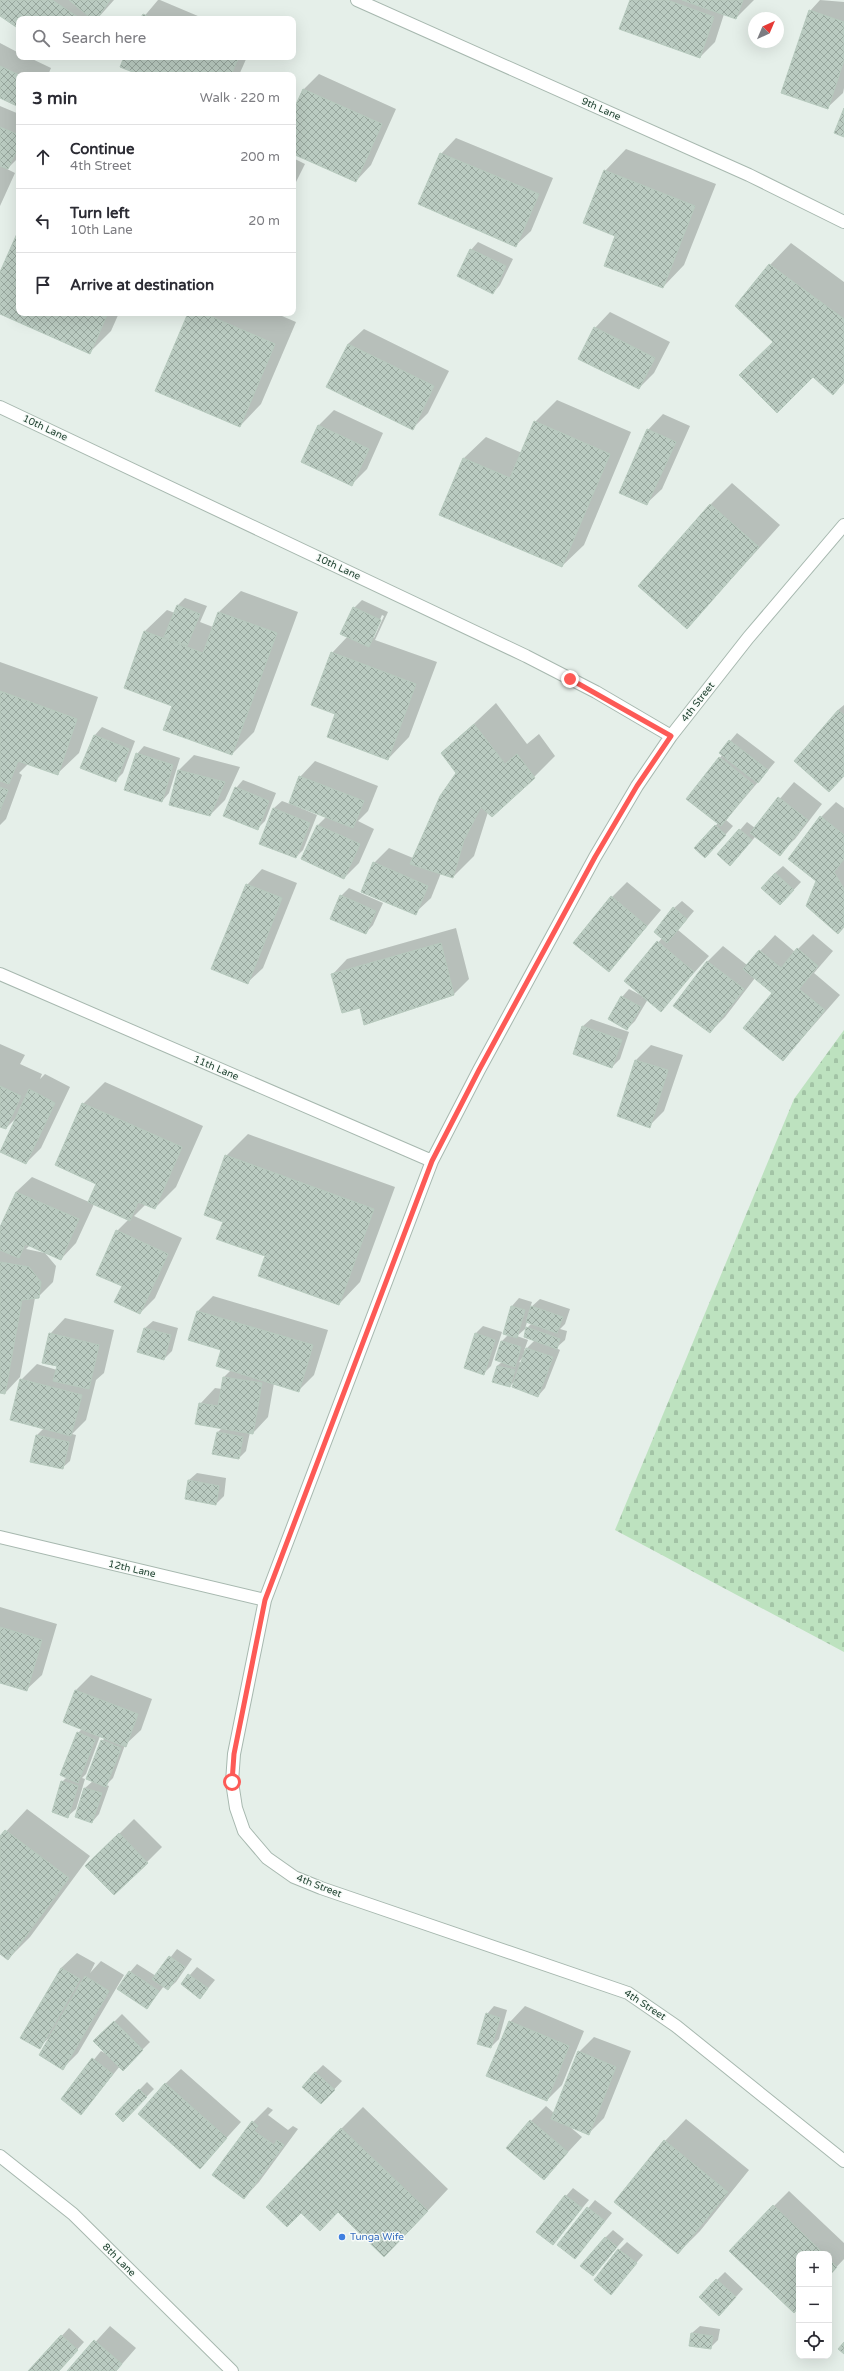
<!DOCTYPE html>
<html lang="en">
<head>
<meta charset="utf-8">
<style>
	body { margin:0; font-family:"Varela Round",sans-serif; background:#f7f7f7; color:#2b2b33 }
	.controls { position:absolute; right:12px; bottom:12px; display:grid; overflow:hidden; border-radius:8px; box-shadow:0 4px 16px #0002 }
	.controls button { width:36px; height:36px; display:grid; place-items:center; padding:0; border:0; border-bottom:1px solid #e1e1e2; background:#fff; color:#2b2b33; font:20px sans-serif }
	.compass { position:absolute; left:748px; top:12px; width:36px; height:36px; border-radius:50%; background:#fff; box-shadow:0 4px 16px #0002; rotate:44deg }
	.stop { position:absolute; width:12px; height:12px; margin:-9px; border:3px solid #fd5a56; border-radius:50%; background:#fff }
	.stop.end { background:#fd5a56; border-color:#fff; box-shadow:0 1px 4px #0008 }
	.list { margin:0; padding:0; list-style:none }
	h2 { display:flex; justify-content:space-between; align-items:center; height:52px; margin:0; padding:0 16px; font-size:17px }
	h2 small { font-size:13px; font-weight:400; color:#7c7c81 }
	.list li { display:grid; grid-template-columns:26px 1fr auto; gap:12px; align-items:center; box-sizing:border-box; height:64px; padding:0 16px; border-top:1px solid #e1e1e2 }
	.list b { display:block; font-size:15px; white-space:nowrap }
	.list p { margin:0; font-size:13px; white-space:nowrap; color:#7c7c81 }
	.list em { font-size:13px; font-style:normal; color:#7c7c81 }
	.icon { flex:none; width:22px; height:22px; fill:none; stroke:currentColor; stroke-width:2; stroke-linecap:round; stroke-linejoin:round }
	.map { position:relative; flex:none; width:844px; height:2371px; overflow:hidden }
	.search { position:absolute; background:#fff; box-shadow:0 4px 16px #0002; left:16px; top:16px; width:280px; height:44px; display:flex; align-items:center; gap:10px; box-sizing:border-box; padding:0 14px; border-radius:8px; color:#7c7c81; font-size:15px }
	.panel { position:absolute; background:#fff; box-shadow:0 4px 16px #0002; left:16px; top:72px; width:280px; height:244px; border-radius:8px }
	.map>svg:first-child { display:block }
</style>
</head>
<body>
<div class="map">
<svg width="844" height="2371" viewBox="0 0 844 2371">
	<defs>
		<pattern id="cemetery-stones" width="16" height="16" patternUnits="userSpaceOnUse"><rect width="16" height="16" fill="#bde2bf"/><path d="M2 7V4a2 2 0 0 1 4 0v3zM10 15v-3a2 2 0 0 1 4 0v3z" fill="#a2c3a5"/></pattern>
		<pattern id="building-cross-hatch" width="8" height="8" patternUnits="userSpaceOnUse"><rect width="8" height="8" fill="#bacbc1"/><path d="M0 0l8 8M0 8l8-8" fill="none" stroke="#97a69d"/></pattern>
	</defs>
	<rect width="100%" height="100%" fill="#e5efe9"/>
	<path fill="url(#cemetery-stones)" d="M844 1030V1652L615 1530 794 1099Z"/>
	<path fill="#0003" fill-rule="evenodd" d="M0 0H114L97 19H19V28L0 15Z
		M158 0H160L205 19H142Z
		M631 0H754L736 18 724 14 715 42 700 57Z
		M820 0 844 2V88L843 93 827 108 810 11Z
		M0 43 19 53V57H28L51 68 48 75H19V106L0 97Z
		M125 57H247L239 75H142Z
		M319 74 396 109 371 165 356 181 293 153V113L304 89Z
		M0 106 19 114V157L7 169 15 173 0 206Z
		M456 138 553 178 531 231 515 246 441 154Z
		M626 149 716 184 684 265 663 287 617 236 605 171Z
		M293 158 305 164 293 188Z
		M19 232V313H119L111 331 89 353 0 313V274Z
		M478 242 513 259 500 285 493 293 471 250Z
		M791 243 844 282V383L833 394 774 342 770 265Z
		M610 312 670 342 654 373 639 388 595 328Z
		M189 313H275L296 322 261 404 240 426Z
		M364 329 449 371 428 413 413 428 348 344Z
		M557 400 631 432 584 545 562 566 464 458 486 437 522 453 535 422Z
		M334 410 383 433 367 469 352 484 319 425Z
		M663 414 690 426 662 489 646 504 648 430Z
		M732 483 780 525 687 628 710 505Z
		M241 591 298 612 254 732 232 754 173 705 125 687 145 631 167 610 175 613 178 605 185 598 207 606 200 622 213 627 219 612Z
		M362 600 388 612 375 640 437 662 409 737 388 759 336 714 332 653 348 636 354 608ZM382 615 384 616 374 638H372Z
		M0 662 98 697 79 753 57 774 28 764 19 773 22 775 6 819 0 825Z
		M496 703 527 744 539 734 555 756 534 777 488 812 474 856 453 877 441 873 431 898 415 913 374 863 389 848 413 858 457 773 443 753Z
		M844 705V776L829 791 838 710Z
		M102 727 135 741 123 773 115 781 82 767 95 735Z
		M737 733 775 762 726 820 733 826 713 849 696 848 718 823 720 758 723 754 720 753Z
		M144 746 180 758 169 793 162 801 137 754Z
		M194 755 240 767 225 800 210 815 179 770Z
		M315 761 378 786 368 811 358 821 374 829 359 863 344 878 302 858 318 825 327 816 296 805V806L317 815 303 850 296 857 260 843 274 808 282 801 290 804 300 777Z
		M243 780 276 793 265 821 257 829 236 788Z
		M794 782 822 804 795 839 779 854 756 836 738 857 719 854 747 822 755 828Z
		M836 802 844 808V927L818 880 821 817Z
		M783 866 801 882 788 896 775 873Z
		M262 869 297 883 263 968 247 983V885Z
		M627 882 661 910 609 971 612 897Z
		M349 888 383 903 373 925 366 933 341 896Z
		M682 901 694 911 678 930 709 956 661 1010 648 999 635 1021 627 1029 622 997 629 989 644 997 626 981 662 938 674 908Z
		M456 928 469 979 454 994 364 1023 361 1007 332 975 347 959Z
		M813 934 833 951 814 973 840 995 783 1060 773 993 755 978 725 1017 710 1032 674 1005 708 961 723 946 747 965 775 935 795 952Z
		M591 1019 629 1032 620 1059 612 1067 574 1053 583 1026Z
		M0 1044 25 1055 20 1064 42 1074 40 1079 45 1074 70 1087 41 1148 26 1163 16 1118 6 1128 0 1126Z
		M651 1045 683 1055 664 1111 649 1126 618 1116 636 1060Z
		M105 1082 203 1126 176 1187 155 1208 146 1204 134 1216 182 1238 155 1298 140 1313 123 1286 117 1231 129 1219 94 1204 76 1243 61 1259 30 1245 26 1249 45 1253 56 1266 53 1282 38 1297 35 1298 20 1377 5 1393 0 1392V1229L16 1192 32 1177 89 1202 97 1183 83 1104Z
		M248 1134 395 1187 360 1282 339 1304 266 1256 224 1221 226 1156Z
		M213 1296 328 1330 314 1375 299 1390 274 1383 268 1417 253 1433 250 1432 246 1451 239 1458 218 1432 223 1427 200 1404 215 1388 222 1389 224 1377 231 1370 222 1349 198 1311Z
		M519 1298 532 1302 530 1308 540 1299 570 1309 565 1324 560 1329 567 1331 565 1340 556 1348 560 1350 545 1388 538 1396 515 1381 510 1386 497 1366 502 1362 496 1360 502 1341 509 1334 504 1333 512 1306ZM527 1322 532 1323 527 1328 535 1340 524 1351 528 1340 517 1336 525 1329ZM524 1356 522 1363 519 1362Z
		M65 1318 114 1330 104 1373 96 1380 86 1420 72 1434 76 1435 70 1461 62 1468 37 1435 44 1428 21 1380 37 1364 57 1370 58 1365 50 1334Z
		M153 1321 178 1328 172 1351 164 1359 145 1328Z
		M483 1326 502 1332 491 1366 484 1373 475 1334Z
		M197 1473 226 1478 224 1496 216 1504 189 1480Z
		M0 1607 57 1624 42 1675 26 1690 0 1682Z
		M91 1675 152 1699 141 1730 125 1745 113 1778 106 1785 109 1786 99 1814 92 1822 77 1817 85 1788 93 1781 102 1741 105 1738 100 1736 86 1774 82 1778 85 1779 76 1809 68 1816 62 1782 67 1777 78 1733 82 1729 64 1722 76 1690Z
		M27 1809 90 1856 30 1937 8 1959 0 1952V1838Z
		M134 1819 162 1847 147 1862 87 1866Z
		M177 1949 192 1959 176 1982 168 1989 164 1986 147 2008 130 1972 137 1964 156 1976Z
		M77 1953 95 1963 90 1973 101 1961 124 1975 78 2053 63 2068 50 2037 39 2047 61 1968Z
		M197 1967 215 1980 200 1998 182 1984Z
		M494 2006 507 2010 499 2039 491 2047 487 2014Z
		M525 2006 584 2031 562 2085 547 2100 510 2022Z
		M122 2014 150 2042 123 2069 120 2066 81 2114 62 2099 101 2051 110 2056 95 2041Z
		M594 2037 631 2051 604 2118 589 2133 569 2126 582 2137 544 2178 531 2121 546 2106 554 2113 579 2052Z
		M323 2065 342 2081 329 2095 315 2073Z
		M181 2069 241 2122 200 2167 165 2084Z
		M147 2082 154 2089 123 2121 116 2114Z
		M268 2107 273 2110 268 2115 288 2130 293 2126 298 2129 259 2182 244 2198 253 2122Z
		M363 2107 448 2189 406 2234 339 2211H301L341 2129Z
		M686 2119 749 2170 700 2231 678 2253 665 2141Z
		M573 2188 589 2200 553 2243 566 2196Z
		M789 2191 844 2243V2259L829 2275V2254H799V2306L774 2206Z
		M595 2200 612 2213 575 2258 558 2244Z
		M613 2230 624 2239 600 2267 605 2238Z
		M627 2242 643 2255 611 2293 619 2250Z
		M725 2272 743 2289 727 2307 700 2297Z
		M110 2326 136 2348 116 2371H69Z
		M700 2326 720 2329 718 2340 710 2348 692 2333Z
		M69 2328 84 2342 58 2371H30Z"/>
	<path fill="url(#building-cross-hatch)" stroke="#b7cabe" d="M0 0H52L81 19H19V29L0 16Z
		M69 0H110L97 19H92Z
		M630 0H667L714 17 700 58 619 29Z
		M682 0H743L736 19Z
		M809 10 844 22V60L828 109 781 93Z
		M143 14 154 19H140Z
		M124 57H239L231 75H140L120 67Z
		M0 66 19 75V107L0 98Z
		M303 89 382 124 356 182 293 154V111Z
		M844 108V137L834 133Z
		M0 127 19 135V146L8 169 0 166Z
		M440 153 539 194 516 247 418 204Z
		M604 170 695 206 663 288 604 266 615 236 583 223Z
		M19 229V313H108L90 354 0 314V272Z
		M470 249 506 266 493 294 457 276Z
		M769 264 844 319V382L833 395 813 377 777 413 739 375 773 342 735 306Z
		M188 313H203L275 344 240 427 155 391Z
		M594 327 655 358 639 389 578 359Z
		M348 344 434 386 413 430 326 387Z
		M534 421 610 454 562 567 439 515 463 458 510 478Z
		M318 425 369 449 352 486 301 462Z
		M647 429 676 442 647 505 619 493Z
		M710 504 759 547 687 629 638 586Z
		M177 605 200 614 187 646 164 637Z
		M353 607 381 620 369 647 340 634Z
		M218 612 277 633 232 755 163 730 172 706 124 688 144 631 203 653Z
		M331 652 416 684 388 760 327 737 335 714 311 705Z
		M0 691 77 719 58 775 18 761 9 784 0 781Z
		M838 710 844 715V776L829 792 794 761Z
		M474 724 505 764 517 754 535 778 492 817 481 807 464 840 453 878 410 864 440 796 456 773 441 753Z
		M94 735 129 749 116 782 80 768Z
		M729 740 768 770 758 783 719 753Z
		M136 753 173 765 162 802 124 790Z
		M719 757 754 785 721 826 686 799Z
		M178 770 225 782 210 816 169 805Z
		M299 776 364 801 353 828 289 803Z
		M0 787 8 790 0 810Z
		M235 787 269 801 258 830 223 816Z
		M778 797 808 820 780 856 750 833Z
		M273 808 310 823 296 858 259 844Z
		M820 816 844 835V859L834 872 844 889V927L838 934 806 906 816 881 788 859Z
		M317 825 360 844 344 879 301 859Z
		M715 825 726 835 705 858 694 848Z
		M739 829 752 840 730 866 717 854Z
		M373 862 428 886 416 915 361 892Z
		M775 873 794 890 780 905 761 888Z
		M246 884 282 898 248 984 211 969Z
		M340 895 376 911 366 934 330 919Z
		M611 896 647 926 609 972 573 943Z
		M673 907 687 919 667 943 654 932Z
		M657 941 694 972 661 1012 624 981Z
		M441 943 454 995 364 1025 360 1008 342 1013 331 974Z
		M797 948 818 966 799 989 825 1010 783 1061 743 1028 772 993 743 969 759 950 781 968Z
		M707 961 744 989 710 1033 673 1006Z
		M621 996 641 1007 627 1030 608 1019Z
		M582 1026 622 1040 612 1068 573 1054Z
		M635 1060 668 1070 650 1128 617 1116Z
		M0 1086 21 1096 6 1129 0 1127Z
		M29 1089 55 1103 26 1164 0 1152Z
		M82 1103 182 1147 155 1209 138 1202 130 1221 88 1202 96 1184 55 1165Z
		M225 1155 374 1209 339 1305 258 1276 265 1256 216 1239 223 1222 204 1215Z
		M16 1192 79 1219 61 1260 25 1244 19 1258 0 1250V1227Z
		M116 1230 168 1254 140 1314 114 1302 122 1286 96 1275Z
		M0 1262 29 1267 41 1282 39 1298 22 1300 5 1394 0 1393Z
		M511 1306 525 1310 517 1338 503 1334Z
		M531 1306 563 1317 557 1333 526 1322Z
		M197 1311 313 1345 299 1392 216 1366 221 1350 188 1340Z
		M526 1327 560 1339 557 1349 524 1337Z
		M144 1328 171 1335 164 1360 137 1352Z
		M49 1333 99 1345 89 1389 53 1381 57 1366 42 1363Z
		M475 1333 495 1340 484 1375 464 1368Z
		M501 1341 521 1347 515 1367 495 1360Z
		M526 1348 553 1357 538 1397 512 1387Z
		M497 1366 515 1370 510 1387 492 1382Z
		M223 1377 262 1383 253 1434 195 1424 199 1403 218 1406Z
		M20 1379 82 1395 71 1436 10 1420Z
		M217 1432 243 1437 239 1459 212 1454Z
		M36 1435 69 1442 63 1469 30 1462Z
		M188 1480 219 1486 216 1505 185 1499Z
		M0 1627 42 1640 27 1691 0 1683Z
		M75 1690 138 1714 126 1747 63 1722Z
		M77 1732 95 1740 78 1783 60 1775Z
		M101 1740 121 1748 106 1787 86 1779Z
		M61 1781 78 1786 68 1818 52 1812Z
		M84 1788 102 1793 92 1823 75 1817Z
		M5 1830 69 1878 8 1960 0 1954V1836Z
		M119 1833 148 1863 114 1895 85 1866Z
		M169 1956 185 1967 168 1990 152 1979Z
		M61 1968 80 1979 40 2049 20 2038Z
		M129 1971 159 1991 147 2009 117 1989Z
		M188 1974 208 1988 200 1999 181 1984Z
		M85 1976 109 1991 63 2070 39 2055Z
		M486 2013 500 2018 491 2048 477 2044Z
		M114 2021 143 2050 123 2071 93 2041Z
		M509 2021 569 2046 547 2101 486 2076Z
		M578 2051 616 2067 589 2135 551 2119Z
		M92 2058 113 2074 81 2115 61 2099Z
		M315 2072 335 2090 321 2104 302 2087Z
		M165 2083 227 2138 200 2169 138 2114Z
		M139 2089 147 2097 123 2122 115 2114Z
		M530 2120 568 2152 544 2180 506 2148Z
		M252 2121 258 2126 254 2131 274 2145 277 2140 284 2145 244 2199 212 2175Z
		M341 2128 428 2211 384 2257 338 2212 320 2231 301 2213 287 2227 266 2207Z
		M664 2140 728 2192 678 2254 614 2202Z
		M565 2195 582 2208 553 2245 536 2232Z
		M773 2205 824 2254H799V2307L794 2313 729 2251Z
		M587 2207 605 2221 575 2259 557 2245Z
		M605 2237 617 2247 593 2276 580 2266Z
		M618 2249 637 2263 611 2295 594 2280Z
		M829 2259 837 2267 829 2276Z
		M716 2279 736 2297 719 2316 699 2297Z
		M691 2333 713 2336 711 2349 689 2346Z
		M61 2335 78 2350 59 2371H28Z
		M94 2340 122 2364 116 2371H67Z
		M844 2342V2354L838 2349Z"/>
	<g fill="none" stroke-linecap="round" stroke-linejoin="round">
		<g stroke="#a7b8af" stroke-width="14">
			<path id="street" d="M357 0 749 175 844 222
				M0 407 526 656 596 692 671 736
				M844 525 748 638 671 736 637 786 595 857 479 1070 432 1161 265 1600 234 1754 232 1782 236 1808 244 1831 267 1858 294 1877 321 1888 628 1993 676 2026 844 2161
				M0 974 432 1161
				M0 1537 265 1600
				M0 2156 73 2214 232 2371"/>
		</g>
		<use href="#street" stroke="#fff" stroke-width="12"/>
	</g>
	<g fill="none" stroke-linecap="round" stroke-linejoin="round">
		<path stroke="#fd5a56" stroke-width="5" d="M232 1782 234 1754 265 1600 432 1161 479 1070 595 857 637 786 671 736 570 679"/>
	</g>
	<circle fill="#3f7fe0" stroke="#f7fbf8" stroke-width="1.5" cx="342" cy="2237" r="4"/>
	<g text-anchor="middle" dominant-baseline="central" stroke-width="3" stroke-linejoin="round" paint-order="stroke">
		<g font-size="10" fill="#243" stroke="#f7fbf8">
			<text transform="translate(601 109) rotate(24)">9th Lane</text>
			<text transform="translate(45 428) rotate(25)">10th Lane</text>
			<text transform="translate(338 567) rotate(25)">10th Lane</text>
			<text transform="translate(698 702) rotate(-52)">4th Street</text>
			<text transform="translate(216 1068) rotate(23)">11th Lane</text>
			<text transform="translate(132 1569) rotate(13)">12th Lane</text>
			<text transform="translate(319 1886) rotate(21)">4th Street</text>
			<text transform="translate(645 2005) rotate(33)">4th Street</text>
			<text transform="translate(119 2260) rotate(45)">8th Lane</text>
		</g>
		<g font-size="10" fill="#366cbe" stroke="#f7fbf8" text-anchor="start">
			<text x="350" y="2237">Tunga Wife</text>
		</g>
	</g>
</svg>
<div class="controls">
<button>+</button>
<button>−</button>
<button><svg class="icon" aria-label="locate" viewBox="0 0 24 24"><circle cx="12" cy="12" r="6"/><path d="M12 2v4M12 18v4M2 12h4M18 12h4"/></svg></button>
</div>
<svg class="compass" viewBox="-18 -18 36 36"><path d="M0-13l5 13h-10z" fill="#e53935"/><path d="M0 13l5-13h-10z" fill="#7c7c81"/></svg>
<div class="stop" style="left:232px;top:1782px"></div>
<div class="stop end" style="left:570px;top:679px"></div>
<div class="search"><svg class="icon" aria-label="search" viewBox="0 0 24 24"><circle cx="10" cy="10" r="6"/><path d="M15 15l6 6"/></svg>Search here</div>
<section class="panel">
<h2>3 min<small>Walk · 220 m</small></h2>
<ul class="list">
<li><svg class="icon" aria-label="ahead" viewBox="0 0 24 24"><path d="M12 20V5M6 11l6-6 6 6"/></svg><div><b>Continue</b><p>4th Street</p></div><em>200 m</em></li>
<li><svg class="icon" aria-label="left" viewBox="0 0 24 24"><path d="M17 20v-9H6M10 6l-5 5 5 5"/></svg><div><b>Turn left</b><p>10th Lane</p></div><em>20 m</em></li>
<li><svg class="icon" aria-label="arrive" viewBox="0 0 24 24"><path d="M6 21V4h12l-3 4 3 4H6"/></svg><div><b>Arrive at destination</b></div></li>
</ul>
</section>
</div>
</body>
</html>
